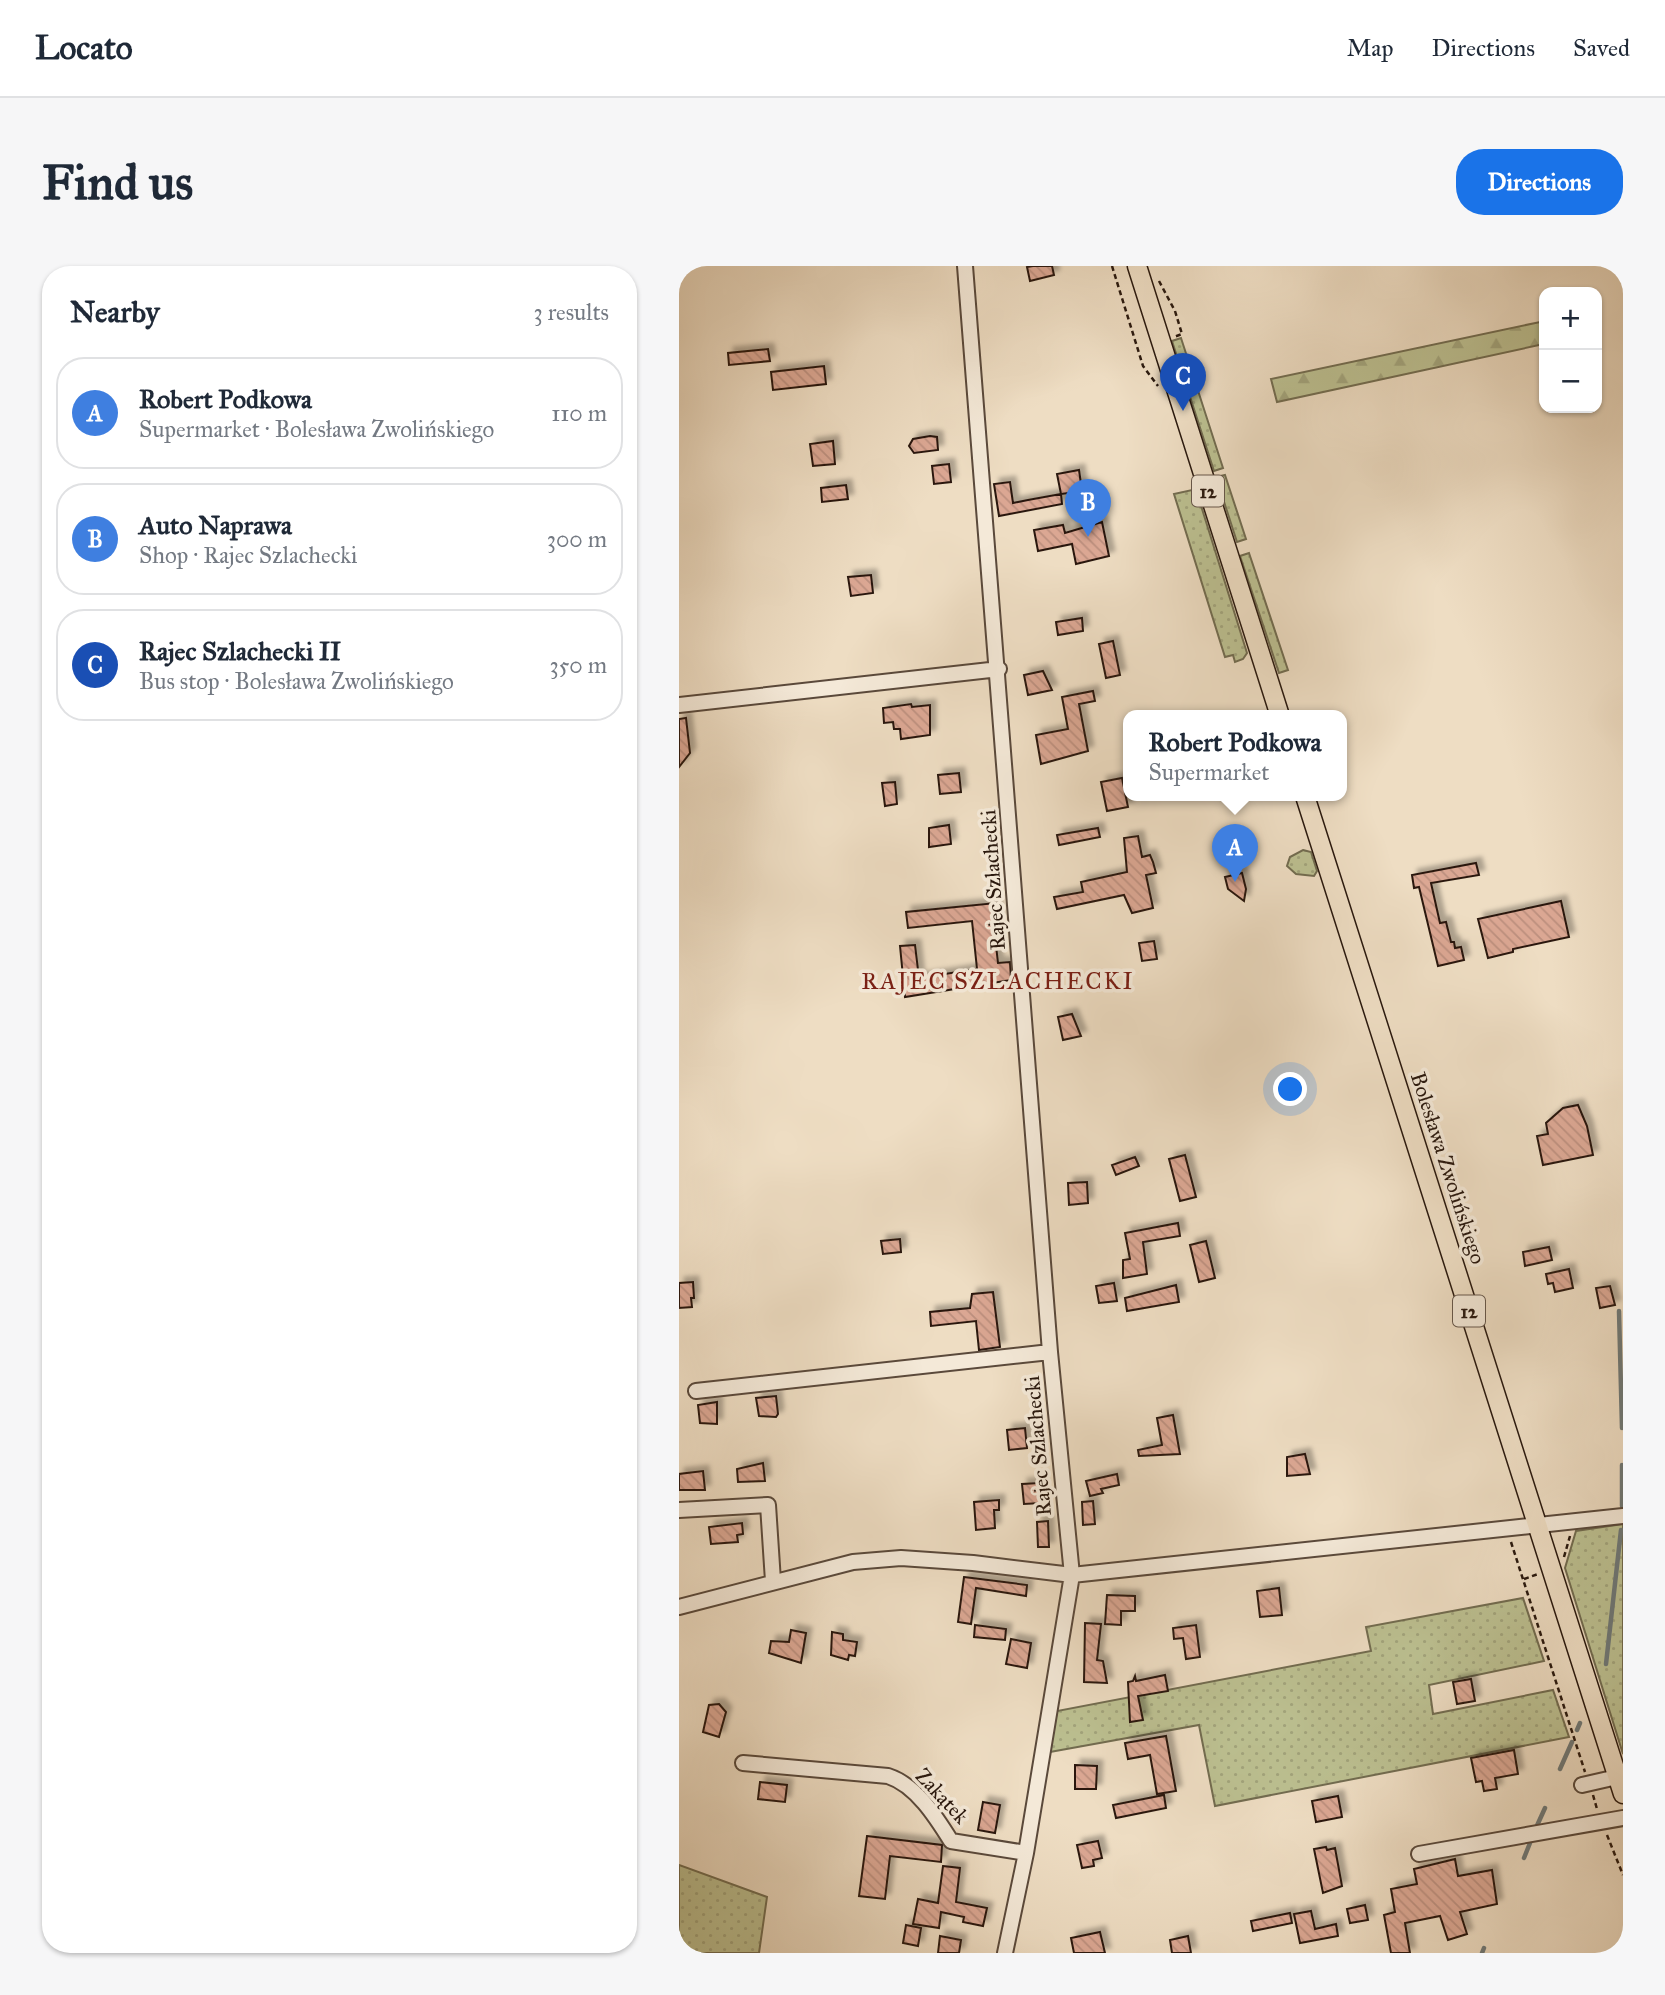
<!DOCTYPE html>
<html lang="en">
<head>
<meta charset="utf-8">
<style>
	body { margin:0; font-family:"IM FELL Great Primer",serif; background:#f6f6f7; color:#1f2937 }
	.controls { position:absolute; right:21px; top:21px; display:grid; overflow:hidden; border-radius:14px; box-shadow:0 2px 5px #0004 }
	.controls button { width:63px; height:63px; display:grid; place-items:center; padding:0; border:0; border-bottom:2px solid #e0e1e3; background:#fff; color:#1f2937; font:35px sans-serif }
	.you { position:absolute; left:612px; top:824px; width:24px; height:24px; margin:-18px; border:5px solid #fff; border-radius:50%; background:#1a73e8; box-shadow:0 0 0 10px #1a73e833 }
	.badge { display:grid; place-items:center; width:46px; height:46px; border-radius:50%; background:#1a73e8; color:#fff; font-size:23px; font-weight:700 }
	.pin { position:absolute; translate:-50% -58px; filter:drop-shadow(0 2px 4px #0008) }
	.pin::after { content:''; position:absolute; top:37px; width:24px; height:21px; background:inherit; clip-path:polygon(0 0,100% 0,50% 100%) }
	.popup { position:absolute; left:444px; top:444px; width:224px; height:91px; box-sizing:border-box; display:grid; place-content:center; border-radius:14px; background:#fff; filter:drop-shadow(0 2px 5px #0005); font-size:23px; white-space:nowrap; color:#747a83 }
	.popup b { font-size:26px; color:#1f2937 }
	.popup::after { content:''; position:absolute; left:50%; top:100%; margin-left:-14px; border:14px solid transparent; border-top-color:#fff }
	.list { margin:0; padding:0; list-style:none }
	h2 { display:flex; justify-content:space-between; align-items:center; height:91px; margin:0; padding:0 28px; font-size:30px }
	h2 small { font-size:23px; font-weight:400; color:#747a83 }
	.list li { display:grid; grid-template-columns:46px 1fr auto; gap:21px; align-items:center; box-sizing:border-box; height:112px; margin:0 14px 14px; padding:0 14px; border:2px solid #e0e1e3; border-radius:28px }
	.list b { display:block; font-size:26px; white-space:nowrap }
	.list p { margin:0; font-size:23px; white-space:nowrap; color:#747a83 }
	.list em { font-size:23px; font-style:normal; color:#747a83 }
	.map { position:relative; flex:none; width:944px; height:1687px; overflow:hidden; border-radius:28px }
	header { display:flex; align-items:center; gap:42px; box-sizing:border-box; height:98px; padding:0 35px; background:#fff; border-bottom:2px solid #e0e1e3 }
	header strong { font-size:33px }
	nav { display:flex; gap:38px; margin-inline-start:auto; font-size:24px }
	.intro { display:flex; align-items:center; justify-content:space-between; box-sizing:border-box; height:168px; padding:0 42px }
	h1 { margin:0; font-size:49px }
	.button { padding:18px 32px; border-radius:28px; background:#1a73e8; color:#fff; font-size:24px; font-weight:700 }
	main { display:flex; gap:42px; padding:0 42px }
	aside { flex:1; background:#fff; border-radius:28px; box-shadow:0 2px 5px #0004 }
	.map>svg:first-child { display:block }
</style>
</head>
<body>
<header>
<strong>Locato</strong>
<nav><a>Map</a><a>Directions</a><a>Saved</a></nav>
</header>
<div class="intro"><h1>Find us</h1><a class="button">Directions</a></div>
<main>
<aside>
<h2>Nearby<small>3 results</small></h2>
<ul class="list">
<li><span class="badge" style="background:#3f7fe0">A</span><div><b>Robert Podkowa</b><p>Supermarket · Bolesława Zwolińskiego</p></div><em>110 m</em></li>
<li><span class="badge" style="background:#3f7fe0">B</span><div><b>Auto Naprawa</b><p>Shop · Rajec Szlachecki</p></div><em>300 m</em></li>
<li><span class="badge" style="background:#1a4fb4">C</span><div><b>Rajec Szlachecki II</b><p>Bus stop · Bolesława Zwolińskiego</p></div><em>350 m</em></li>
</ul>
</aside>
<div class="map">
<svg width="944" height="1687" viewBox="0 0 944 1687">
	<defs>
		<pattern id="grass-dots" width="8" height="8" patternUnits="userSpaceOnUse" patternTransform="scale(1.75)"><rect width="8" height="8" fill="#bcc091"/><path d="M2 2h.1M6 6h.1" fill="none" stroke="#a2a47c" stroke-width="1.8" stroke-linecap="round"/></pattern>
		<pattern id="forest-firs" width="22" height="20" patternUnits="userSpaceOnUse" patternTransform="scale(1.75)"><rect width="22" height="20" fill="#bcc091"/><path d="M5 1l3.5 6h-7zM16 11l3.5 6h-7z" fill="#a2a47c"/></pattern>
		<pattern id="building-back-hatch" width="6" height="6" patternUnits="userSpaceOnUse" patternTransform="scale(1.75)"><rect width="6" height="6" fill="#dba793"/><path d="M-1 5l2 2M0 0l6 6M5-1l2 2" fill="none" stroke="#bc8f7e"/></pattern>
		<filter id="shadow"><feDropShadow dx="5.5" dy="-5.5" stdDeviation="2" flood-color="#0004"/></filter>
	</defs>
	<rect width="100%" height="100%" fill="#eeddc3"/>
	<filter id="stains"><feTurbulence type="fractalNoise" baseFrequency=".00286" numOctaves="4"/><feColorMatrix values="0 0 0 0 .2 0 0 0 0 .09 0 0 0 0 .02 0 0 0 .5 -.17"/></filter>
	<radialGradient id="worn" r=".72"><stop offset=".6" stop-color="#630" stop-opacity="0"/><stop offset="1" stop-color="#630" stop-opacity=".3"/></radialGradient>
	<path fill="url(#grass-dots)" stroke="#726c50" stroke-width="2" d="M502 72 544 202 535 205 493 75Z
		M546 209 567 273 558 276 537 211Z
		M513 224 519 230 568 387 564 393 556 396 554 389 546 391 495 228Z
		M570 287 609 404 600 407 561 290Z
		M624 584 632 586 638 605 635 610 617 608 608 600 611 591Z
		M944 1258V1488L886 1302 897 1265Z
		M844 1332 865 1395 750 1419 754 1448 874 1424 890 1471 536 1540 520 1459 371 1486 378 1445 692 1385 687 1361Z
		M0 1599 88 1631 80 1687H0Z"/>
	<path fill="url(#forest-firs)" stroke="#726c50" stroke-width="2" d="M861 56 865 59V78L598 136 592 113Z"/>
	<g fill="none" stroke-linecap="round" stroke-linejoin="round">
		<path stroke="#6f7978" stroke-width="4.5" d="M940 1045 943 1162
			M943 1199V1240
			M927 1398 942 1264
			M898 1464 901 1457
			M881 1503 893 1476
			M856 1564 866 1542
			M845 1592 853 1572
			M803 1687 805 1682"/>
	</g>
	<path fill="url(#building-back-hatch)" stroke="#29180e" stroke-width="2" filter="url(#shadow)" d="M354 0H373L375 9 351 15 348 1Z
		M89 83 91 95 50 99 49 87Z
		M145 100 147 118 94 124 92 106Z
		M251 170 258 171 259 184 235 187 230 180 234 173Z
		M154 175 156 198 134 200 131 178Z
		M270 198 272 216 255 218 253 200Z
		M400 204 403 225 382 228 383 238 320 250 315 218 331 216 334 237 349 234 382 228 378 208Z
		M167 219 169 233 143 236 142 222Z
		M423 256 430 290 397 298 393 278 359 285 355 264 384 259 386 267Z
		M192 309 194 327 172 330 169 311Z
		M403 352 404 365 379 369 377 356Z
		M434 375 441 409 427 412 420 378Z
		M364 405 373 424 349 429 345 409Z
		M414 425 416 435 400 438 409 485 362 498 357 469 389 463 383 431Z
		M232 438 233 441 251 439V469L222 473 221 463H215L214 456 205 457 204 442Z
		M7 452 11 487 0 501V453Z
		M280 507 282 526 261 528 259 509Z
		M443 512 449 541 428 545 422 516Z
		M216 516 218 538 206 540 203 517Z
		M270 559 272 578 250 581V562Z
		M419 562 421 571 380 579 378 569Z
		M459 570 463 591 471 589 474 596 477 607 467 609 474 642 453 647 445 629 378 643 375 631 404 626 402 616 448 606 445 572Z
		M797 597 800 609 752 617 761 657 767 656 772 676H775L776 682 782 681 785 694 759 700 740 621 735 622 733 609Z
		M563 607 567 623 565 635 549 623 546 611Z
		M882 635 890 671 834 683V686L809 692 799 653Z
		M317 637 319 653H314L319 697 331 696 332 714 226 731 221 680 236 679 240 712 298 703 293 655 229 662 227 646Z
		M475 675 478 693 463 695 460 677Z
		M393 748 402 770 384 774 379 751Z
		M899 839 908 860 914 889 864 899 858 870 869 868 867 857 884 842Z
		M506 889 517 931 501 935 490 893Z
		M456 891 460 900 437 909 433 899Z
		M408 916 409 937 390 939 389 917Z
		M499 957 501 970 464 976 468 1008 444 1012V994L451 993 446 967Z
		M221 973 222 986 204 988 202 975Z
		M527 975 536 1012 520 1016 511 979Z
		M870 981 873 994 846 1000 844 986Z
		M890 1003 894 1022 876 1026 874 1017 869 1018 867 1008Z
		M14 1016 15 1032H12L13 1041 0 1042V1017Z
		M435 1017 438 1035 420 1037 417 1020Z
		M497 1019 500 1036 448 1045 446 1032Z
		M931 1020 936 1039 921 1042 917 1022Z
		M314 1026 321 1081 300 1084 297 1055 252 1060 251 1046 291 1042 293 1028Z
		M97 1130 99 1148 97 1151 80 1150 77 1132Z
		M38 1136V1158L21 1157 19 1139Z
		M494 1149 501 1188 460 1190 459 1184 483 1179 478 1152Z
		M346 1162 348 1182 330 1184 328 1164Z
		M626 1188 631 1208 608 1210V1191Z
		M84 1197 86 1215 59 1216 58 1203Z
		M24 1205 26 1224H0V1208Z
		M438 1208 440 1219 422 1223 424 1227 411 1230 407 1215Z
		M361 1217 362 1237 345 1238 343 1218Z
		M320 1234V1244H315L316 1262 297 1264 295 1236Z
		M414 1235 416 1258 404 1259 403 1236Z
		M369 1255 370 1281H359L358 1256Z
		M63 1257 64 1268 58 1269 59 1276 32 1278 30 1261Z
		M285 1311 348 1319 347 1330 297 1322 292 1358 279 1356Z
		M600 1322 603 1349 581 1351 578 1325Z
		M428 1329 456 1330V1345H442V1359L426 1358Z
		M406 1357 422 1358 418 1394 424 1395 428 1417 405 1416Z
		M296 1359 327 1363 326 1374 295 1371Z
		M517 1359 521 1391 507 1393 504 1372 495 1373 494 1362Z
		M112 1364 127 1367 122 1397 90 1387 92 1375 110 1376Z
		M153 1366 164 1368V1374L178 1376 176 1390 170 1389 169 1394 152 1389Z
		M332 1373 352 1377 348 1402 327 1398Z
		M486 1409 489 1425 459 1430 464 1454 451 1456 449 1416 454 1415 456 1410 457 1415Z
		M792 1413 796 1435 778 1438 774 1416Z
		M40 1438 47 1446 40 1471 24 1466 30 1439Z
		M487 1470 497 1525 478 1528 471 1489 449 1493 446 1477Z
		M835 1484 839 1508 816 1512 818 1523 805 1525 803 1515 797 1516 792 1492Z
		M396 1499 418 1500 417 1523H396Z
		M81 1516 108 1519 106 1536 79 1533Z
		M485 1529 487 1542 437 1552 434 1539Z
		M659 1530 663 1551 637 1556 633 1535Z
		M304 1536 321 1539 316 1567 299 1564Z
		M188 1570 263 1579 262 1596 211 1590 206 1633 180 1630Z
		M419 1575 423 1592 414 1594 415 1600 403 1602 398 1579Z
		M647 1581 648 1584 656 1582 663 1620 644 1627 635 1583Z
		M776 1593 779 1610 813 1604 818 1638 781 1646 788 1668 769 1674 761 1650 726 1657 731 1687H712L705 1649 716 1646 712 1623 738 1618 735 1603Z
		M264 1600 281 1602 277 1636 308 1642 304 1660 284 1656 285 1651 262 1646 260 1662 234 1658 239 1633 259 1637Z
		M686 1639 689 1654 671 1657 668 1643Z
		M632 1645 636 1663 657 1658 659 1670 621 1677 615 1648Z
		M611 1647 613 1657 574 1665 572 1655Z
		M227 1659 242 1662 239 1680 224 1677Z
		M421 1666 426 1687H395L392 1672Z
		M261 1670 282 1674 280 1687H259Z
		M509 1670 512 1687H493L491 1674Z"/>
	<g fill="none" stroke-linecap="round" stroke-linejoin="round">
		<g stroke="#5a493b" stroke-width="18">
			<path id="minor" d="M286 0 371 1086 393 1309 347 1587 326 1687
				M0 439 320 403
				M17 1125 371 1086
				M0 1244 89 1239 94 1315
				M0 1341 174 1296 222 1292 294 1297 393 1309 944 1250
				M64 1497 209 1510C237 1519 257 1551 272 1575L347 1587
				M903 1519 938 1511
				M740 1588 944 1552"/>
		</g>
		<g stroke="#29180e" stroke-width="21">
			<path id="major" d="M458 0 601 450
				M626 530 944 1528"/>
		</g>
		<path stroke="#29180e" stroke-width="2.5" stroke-dasharray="5 3.5" stroke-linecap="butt" d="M433 0 464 100 479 120
			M480 15 496 45 503 68 495 71
			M832 1276 906 1506
			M885 1291 891 1270
			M845 1313 859 1308
			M914 1529 918 1543
			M928 1569 944 1609"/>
		<use href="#minor" stroke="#f4e9d8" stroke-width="14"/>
		<use href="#major" stroke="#eeddc3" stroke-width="18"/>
	</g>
	<g text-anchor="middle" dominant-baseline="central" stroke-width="7" stroke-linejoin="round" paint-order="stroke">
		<g fill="#f4e9d8" stroke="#66574b" stroke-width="2">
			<rect x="513" y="209.5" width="32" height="31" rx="5"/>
			<rect x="774" y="1029.5" width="32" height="31" rx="5"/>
		</g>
		<g font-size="19" font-weight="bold" fill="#29180e">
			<text x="529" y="225">12</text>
			<text x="790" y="1045">12</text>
		</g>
		<g font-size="21" fill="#29180e" stroke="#f4e9d8">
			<text transform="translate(314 614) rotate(-94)">Rajec Szlachecki</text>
			<text transform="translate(769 902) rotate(72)">Bolesława Zwolińskiego</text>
			<text transform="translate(359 1180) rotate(-95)">Rajec Szlachecki</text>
			<text transform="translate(263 1530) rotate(47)">Zakątek</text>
		</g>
		<g font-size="24" letter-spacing="2" fill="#7a1f14" stroke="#f4e9d8">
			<text x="319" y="715">RAJEC SZLACHECKI</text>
		</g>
	</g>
	<rect width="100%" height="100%" filter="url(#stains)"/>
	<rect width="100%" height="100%" fill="url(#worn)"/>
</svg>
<div class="controls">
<button>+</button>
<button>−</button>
</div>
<div class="you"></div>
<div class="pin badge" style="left:556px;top:616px;background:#3f7fe0">A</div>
<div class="popup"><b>Robert Podkowa</b>Supermarket</div>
<div class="pin badge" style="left:409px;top:271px;background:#3f7fe0">B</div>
<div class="pin badge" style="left:504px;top:145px;background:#1a4fb4">C</div>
</div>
</main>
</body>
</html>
